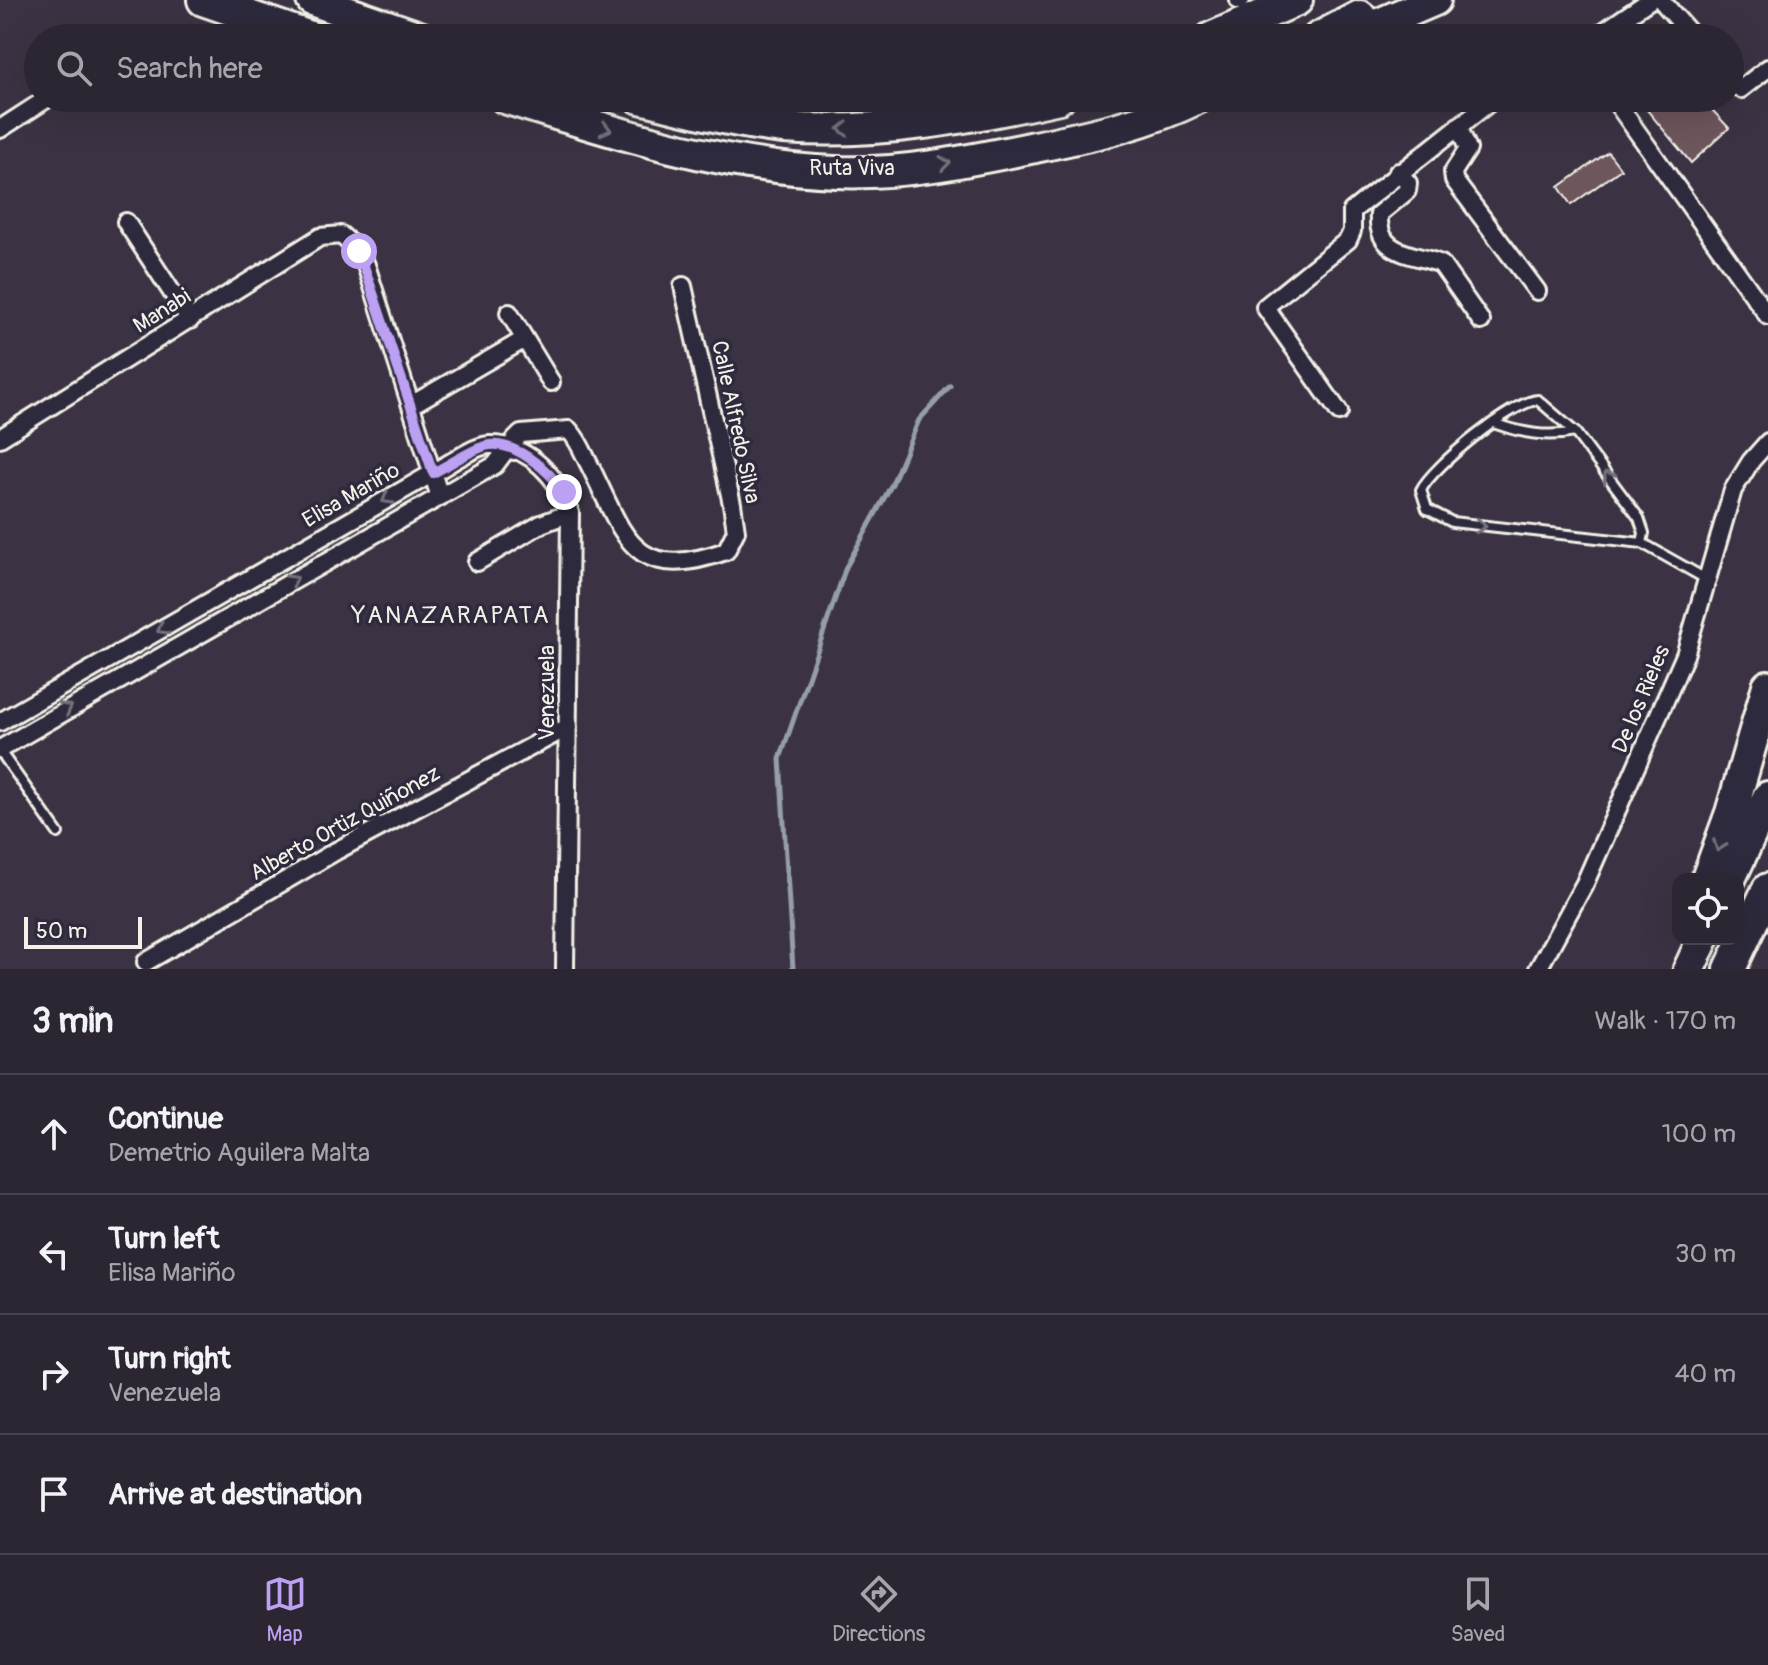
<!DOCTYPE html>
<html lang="en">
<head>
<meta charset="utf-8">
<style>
	body { margin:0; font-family:Pangolin,sans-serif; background:#38323e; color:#f1f3f6 }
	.controls { position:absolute; right:24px; bottom:24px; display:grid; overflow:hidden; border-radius:16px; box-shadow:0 8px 32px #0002 }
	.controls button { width:72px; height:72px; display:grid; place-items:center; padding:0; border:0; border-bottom:2px solid #48434d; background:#2c2632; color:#f1f3f6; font:40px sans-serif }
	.scale { position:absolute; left:24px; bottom:20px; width:118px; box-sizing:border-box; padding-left:8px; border:4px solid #f4f1e8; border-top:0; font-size:22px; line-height:28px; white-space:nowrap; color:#f4f1e8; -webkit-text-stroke:6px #2f2a3d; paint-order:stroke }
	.stop { position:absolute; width:24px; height:24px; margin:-18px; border:6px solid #bca0f2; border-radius:50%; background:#fff }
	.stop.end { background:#bca0f2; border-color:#fff; box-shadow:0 2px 8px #0008 }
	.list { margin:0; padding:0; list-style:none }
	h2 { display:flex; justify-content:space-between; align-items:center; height:104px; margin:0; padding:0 32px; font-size:34px }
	h2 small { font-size:26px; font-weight:400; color:#a6a5ac }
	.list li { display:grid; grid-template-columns:52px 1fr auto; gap:24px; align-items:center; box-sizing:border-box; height:120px; padding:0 32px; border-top:2px solid #48434d }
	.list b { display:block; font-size:30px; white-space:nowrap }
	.list p { margin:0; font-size:26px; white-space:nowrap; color:#a6a5ac }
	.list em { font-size:26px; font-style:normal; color:#a6a5ac }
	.icon { flex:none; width:44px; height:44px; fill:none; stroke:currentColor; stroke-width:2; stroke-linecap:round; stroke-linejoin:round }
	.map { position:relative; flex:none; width:1768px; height:969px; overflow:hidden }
	.search { position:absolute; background:#2c2632; box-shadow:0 8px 32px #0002; left:24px; right:24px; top:24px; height:88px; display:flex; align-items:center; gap:20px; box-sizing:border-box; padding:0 28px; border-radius:44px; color:#a6a5ac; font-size:30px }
	.sheet { height:584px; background:#2c2632 }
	nav { display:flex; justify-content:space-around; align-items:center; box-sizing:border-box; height:112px; border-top:2px solid #48434d; background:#2c2632; font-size:22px; color:#a6a5ac }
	nav a { display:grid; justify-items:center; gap:4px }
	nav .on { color:#bca0f2 }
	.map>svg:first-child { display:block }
</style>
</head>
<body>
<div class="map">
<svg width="1768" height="969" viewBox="0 0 1768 969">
	<rect width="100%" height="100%" fill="#3b3343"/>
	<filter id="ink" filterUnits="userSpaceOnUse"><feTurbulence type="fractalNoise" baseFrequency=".0125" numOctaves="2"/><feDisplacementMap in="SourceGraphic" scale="16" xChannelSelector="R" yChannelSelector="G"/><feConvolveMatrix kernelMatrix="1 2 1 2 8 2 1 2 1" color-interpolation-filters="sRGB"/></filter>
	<g filter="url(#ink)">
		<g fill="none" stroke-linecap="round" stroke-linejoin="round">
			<path stroke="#969eaa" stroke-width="5" d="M793 969 780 759 846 567 892 484 919 420 950 386"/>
		</g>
		<path fill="#6d575c" stroke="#f4f1e8" stroke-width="2" d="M1660 98H1701L1729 128 1691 163 1647 110Z
			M1608 152 1621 169 1571 205 1559 187Z"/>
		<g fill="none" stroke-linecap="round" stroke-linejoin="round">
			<g stroke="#f4f1e8" stroke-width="14">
				<path id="lane" d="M1496 424C1522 433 1547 438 1575 432
					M1642 543 1644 533 1639 518 1575 432 1538 400C1513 401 1433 466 1421 490L1427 509 1452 522 1642 543 1706 579
					M0 751 58 833"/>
			</g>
			<g stroke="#f4f1e8" stroke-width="22">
				<path id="street" d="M1661 0 1694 38
					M1239 1 1241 0
					M1594 38 1650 0
					M1730 82 1741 89 1768 68
					M1613 98 1768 316
					M1458 126 1468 149 1453 172 1454 180 1537 291
					M0 129 48 98
					M1398 172 1408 183 1407 191 1379 214C1376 257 1415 253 1441 264L1481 321
					M126 222 190 320
					M509 313 551 382
					M413 404 525 339
					M1339 412 1265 307 1348 240 1352 231V211L1495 98
					M0 438 320 237 341 235 359 251 366 265 440 497
					M514 451V441L521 434 569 430C579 440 584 455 591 468 626 540 634 583 726 551L736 531 732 504 683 286
					M477 562 541 524 570 513
					M0 722 433 473C448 465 473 446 489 445 529 444 560 479 570 513L565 969
					M0 749 495 465 507 449
					M146 962 336 851 568 727
					M1538 969 1585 883 1685 655 1733 490 1751 461 1768 442"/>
			</g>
			<g stroke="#f4f1e8" stroke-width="36">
				<path id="highway" d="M203 0 313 38
					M312 0 422 38
					M1342 26 1379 24 1435 0
					M1211 38 1297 0
					M1318 38 1360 16
					M505 98C612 132 723 168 836 172 902 175 971 160 1035 147 1092 135 1146 124 1198 98
					M640 98C687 109 736 123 784 128 878 135 968 118 1059 98
					M1707 879 1731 813 1768 686
					M1730 879 1768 797
					M1689 969 1703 939
					M1730 969 1768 889"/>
			</g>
			<use href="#lane" stroke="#2f2a3d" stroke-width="8"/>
			<use href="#street" stroke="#2f2a3d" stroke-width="16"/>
			<use href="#highway" stroke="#2f2a3d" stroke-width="30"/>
		</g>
		<defs><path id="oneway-chevron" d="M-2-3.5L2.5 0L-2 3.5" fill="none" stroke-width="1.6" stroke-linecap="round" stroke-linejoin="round" transform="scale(2)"/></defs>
		<g stroke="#747079">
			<use href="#oneway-chevron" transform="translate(606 129) rotate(15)"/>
			<use href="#oneway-chevron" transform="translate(843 129) rotate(179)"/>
			<use href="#oneway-chevron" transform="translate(945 163) rotate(-8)"/>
			<use href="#oneway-chevron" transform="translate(1608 476) rotate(-126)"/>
			<use href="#oneway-chevron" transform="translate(387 499) rotate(150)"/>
			<use href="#oneway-chevron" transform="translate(1481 526) rotate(6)"/>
			<use href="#oneway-chevron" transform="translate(293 580) rotate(-30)"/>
			<use href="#oneway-chevron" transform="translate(162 629) rotate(150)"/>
			<use href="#oneway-chevron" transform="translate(67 708) rotate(-29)"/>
			<use href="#oneway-chevron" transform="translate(1719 846) rotate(110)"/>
		</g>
	</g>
	<g fill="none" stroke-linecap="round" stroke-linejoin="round" filter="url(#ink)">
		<path stroke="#bca0f2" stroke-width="10" d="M359 251 433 473C449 465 467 452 485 446 512 438 550 471 564 492"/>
	</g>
	<g text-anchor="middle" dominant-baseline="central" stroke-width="7" stroke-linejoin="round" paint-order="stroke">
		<g font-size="22" fill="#f4f1e8" stroke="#2f2a3d">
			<text x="852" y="168">Ruta Viva</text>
			<text transform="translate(162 311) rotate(-32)">Manabi</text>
			<text transform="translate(736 422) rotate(78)">Calle Alfredo Silva</text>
			<text transform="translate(351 495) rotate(-30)">Elisa Mariño</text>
			<text transform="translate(547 693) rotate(-90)">Venezuela</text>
			<text transform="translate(1641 699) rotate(-67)">De los Rieles</text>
			<text transform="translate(345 823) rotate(-29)">Alberto Ortiz Quiñonez</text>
		</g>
		<g font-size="24" letter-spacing="2" fill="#f4f1e8" stroke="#2f2a3d">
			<text x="451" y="615">YANAZARAPATA</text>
		</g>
	</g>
</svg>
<div class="controls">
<button><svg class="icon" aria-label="locate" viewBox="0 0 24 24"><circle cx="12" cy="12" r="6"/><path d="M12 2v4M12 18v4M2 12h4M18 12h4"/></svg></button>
</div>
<div class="scale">50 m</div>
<div class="stop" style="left:359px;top:251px"></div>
<div class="stop end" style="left:564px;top:492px"></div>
<div class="search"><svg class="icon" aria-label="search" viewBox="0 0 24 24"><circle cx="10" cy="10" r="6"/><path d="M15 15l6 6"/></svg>Search here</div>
</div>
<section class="sheet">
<h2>3 min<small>Walk · 170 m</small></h2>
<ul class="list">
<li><svg class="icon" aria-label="ahead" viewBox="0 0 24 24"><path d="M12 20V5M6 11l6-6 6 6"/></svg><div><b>Continue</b><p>Demetrio Aguilera Malta</p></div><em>100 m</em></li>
<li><svg class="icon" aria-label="left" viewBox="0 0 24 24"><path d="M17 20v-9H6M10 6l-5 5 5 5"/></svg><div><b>Turn left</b><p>Elisa Mariño</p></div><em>30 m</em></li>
<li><svg class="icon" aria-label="right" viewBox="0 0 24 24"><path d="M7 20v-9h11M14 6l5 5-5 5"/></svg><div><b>Turn right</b><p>Venezuela</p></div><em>40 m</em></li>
<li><svg class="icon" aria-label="arrive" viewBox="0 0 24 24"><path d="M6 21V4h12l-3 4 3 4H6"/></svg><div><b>Arrive at destination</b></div></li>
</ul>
</section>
<nav>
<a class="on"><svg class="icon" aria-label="map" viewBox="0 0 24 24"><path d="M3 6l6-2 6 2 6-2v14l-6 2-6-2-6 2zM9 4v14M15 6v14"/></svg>Map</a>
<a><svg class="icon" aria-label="directions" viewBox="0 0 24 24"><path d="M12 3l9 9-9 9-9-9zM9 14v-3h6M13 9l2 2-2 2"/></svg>Directions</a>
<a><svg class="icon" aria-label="saved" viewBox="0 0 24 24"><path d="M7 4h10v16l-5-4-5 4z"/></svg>Saved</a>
</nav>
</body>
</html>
